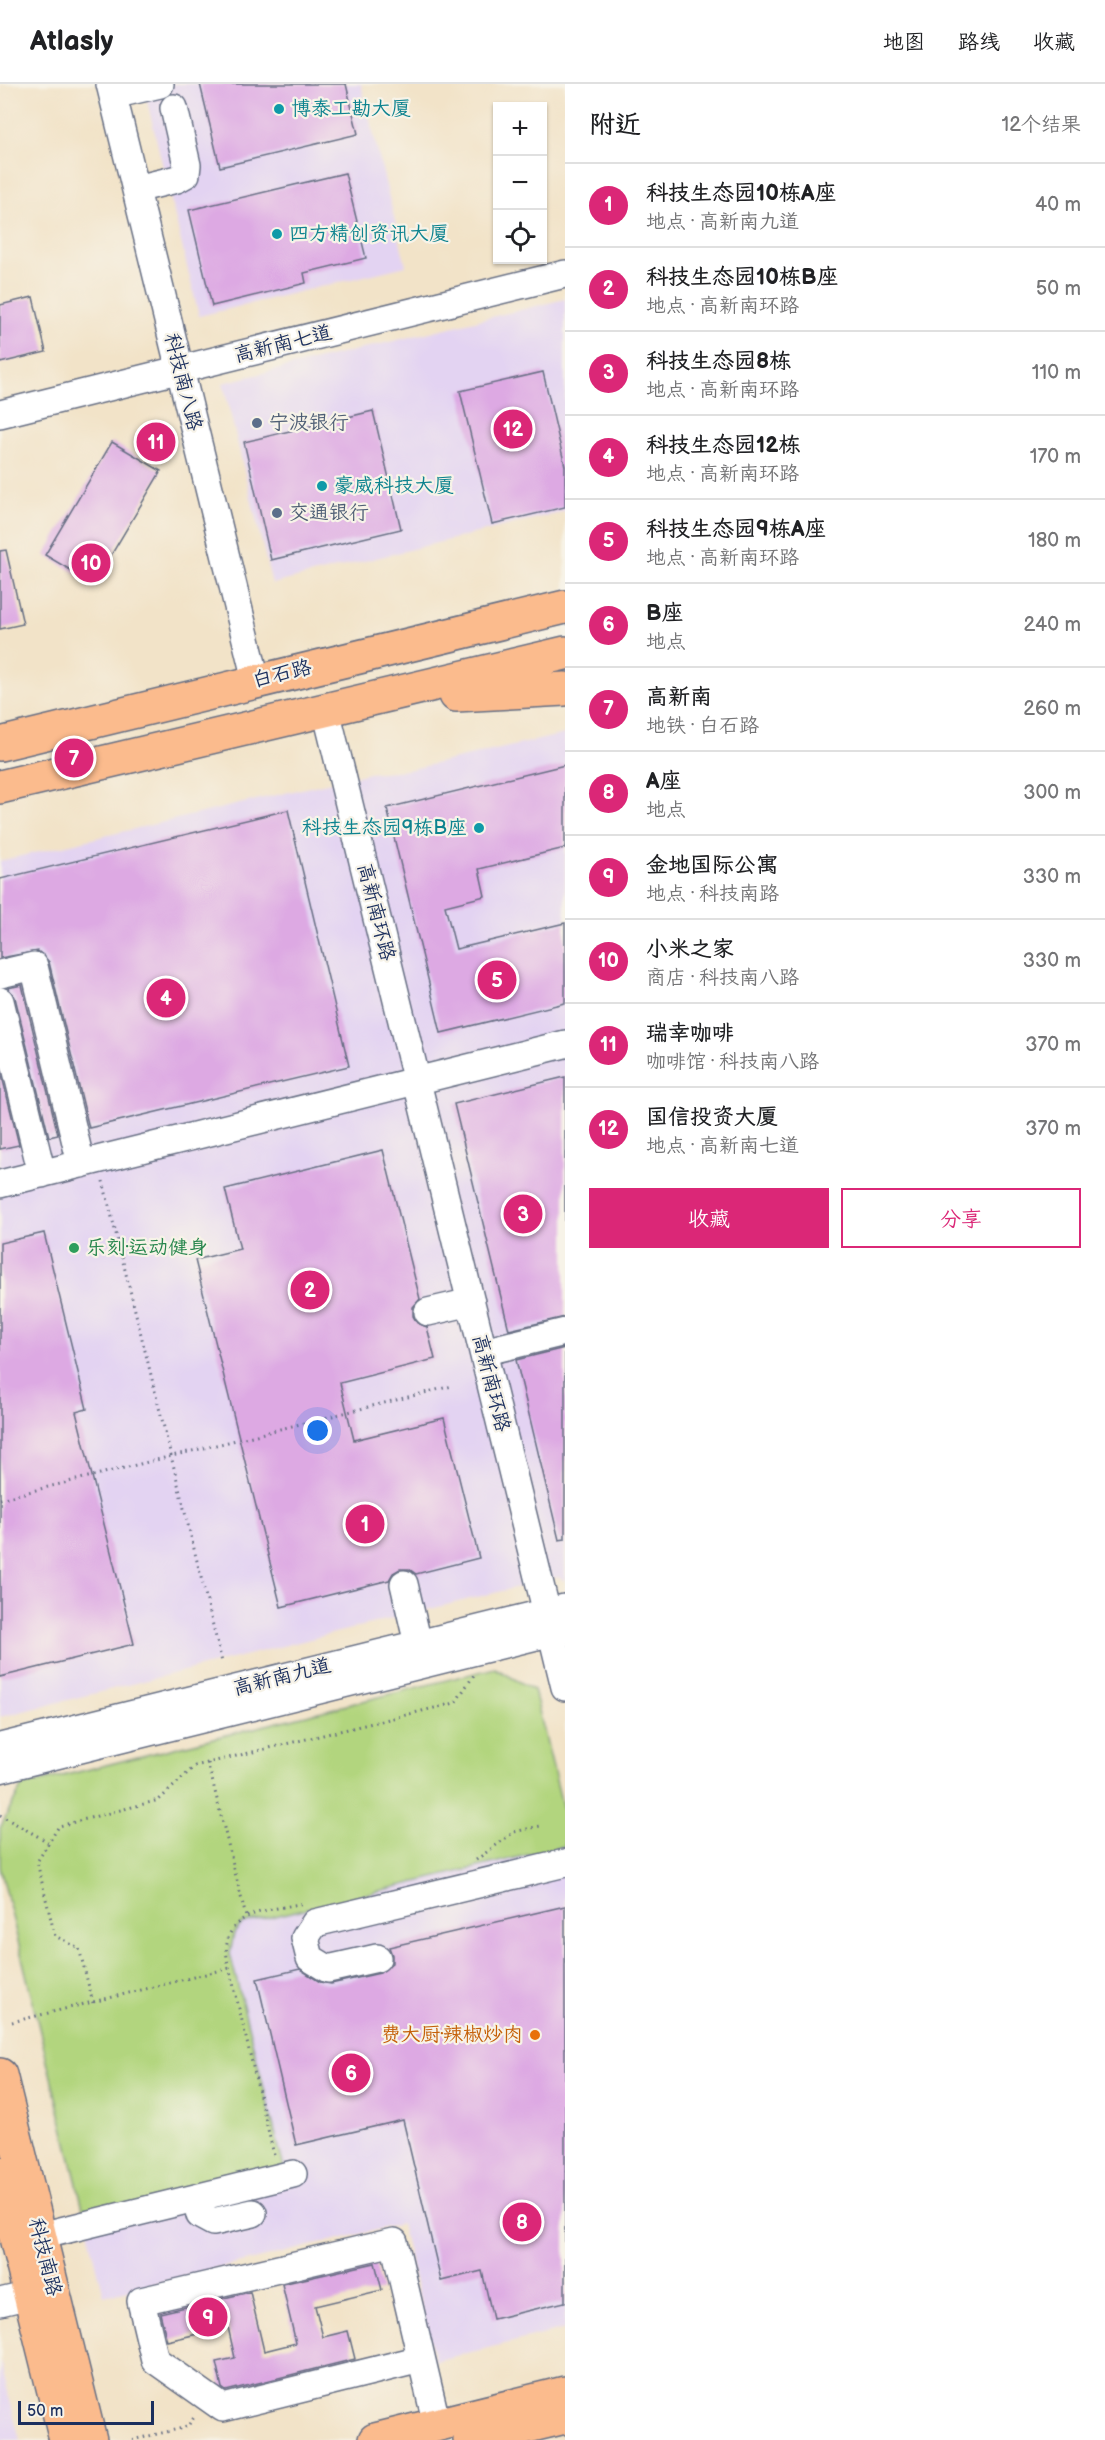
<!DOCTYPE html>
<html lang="zh">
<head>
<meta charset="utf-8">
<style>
	body { margin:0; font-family:"Balsamiq Sans","LXGW WenKai TC",sans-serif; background:#f6f6f6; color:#202124 }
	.controls { position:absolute; right:18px; top:18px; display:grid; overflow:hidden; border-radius:0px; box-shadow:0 2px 4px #0004 }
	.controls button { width:54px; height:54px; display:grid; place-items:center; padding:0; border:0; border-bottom:2px solid #e0e0e0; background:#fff; color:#202124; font:30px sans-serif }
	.scale { position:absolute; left:18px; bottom:15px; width:136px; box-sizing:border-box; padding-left:6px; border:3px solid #1b2f5e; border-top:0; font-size:16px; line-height:21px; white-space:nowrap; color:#1b2f5e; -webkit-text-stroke:4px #f7f3e8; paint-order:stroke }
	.you { position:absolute; left:318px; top:1347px; width:21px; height:21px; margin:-15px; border:4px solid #fff; border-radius:50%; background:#1a73e8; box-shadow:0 0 0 9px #1a73e833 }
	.badge { display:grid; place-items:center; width:39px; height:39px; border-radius:50%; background:#db2777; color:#fff; font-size:20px; font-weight:700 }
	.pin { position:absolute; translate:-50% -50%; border:3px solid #fff; box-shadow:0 2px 6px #0006 }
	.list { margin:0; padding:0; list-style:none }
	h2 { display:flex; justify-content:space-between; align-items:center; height:78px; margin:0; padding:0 24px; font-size:26px }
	h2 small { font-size:20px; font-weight:400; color:#757577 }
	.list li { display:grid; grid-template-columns:39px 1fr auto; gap:18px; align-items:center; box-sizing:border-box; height:84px; padding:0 24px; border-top:2px solid #e0e0e0 }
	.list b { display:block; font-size:22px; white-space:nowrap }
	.list p { margin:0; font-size:20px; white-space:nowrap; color:#757577 }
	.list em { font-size:20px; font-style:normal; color:#757577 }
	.actions { display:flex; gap:12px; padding:18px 24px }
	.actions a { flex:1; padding:14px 0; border:2px solid #db2777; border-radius:0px; text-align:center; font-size:21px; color:#db2777 }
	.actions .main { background:#db2777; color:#fff }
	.icon { flex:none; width:33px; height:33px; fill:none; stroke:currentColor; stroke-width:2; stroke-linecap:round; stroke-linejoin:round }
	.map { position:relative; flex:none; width:565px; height:2356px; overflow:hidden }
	header { display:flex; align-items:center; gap:36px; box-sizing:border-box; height:84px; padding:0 30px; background:#fff; border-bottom:2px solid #e0e0e0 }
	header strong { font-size:28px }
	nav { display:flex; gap:33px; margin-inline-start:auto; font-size:21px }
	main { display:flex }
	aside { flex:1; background:#fff }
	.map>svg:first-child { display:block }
</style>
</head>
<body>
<header>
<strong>Atlasly</strong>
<nav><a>地图</a><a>路线</a><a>收藏</a></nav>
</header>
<main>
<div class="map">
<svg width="565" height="2356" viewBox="0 0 565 2356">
	<rect width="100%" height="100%" fill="#f7f3e8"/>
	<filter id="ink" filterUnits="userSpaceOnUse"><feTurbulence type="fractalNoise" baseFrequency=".0167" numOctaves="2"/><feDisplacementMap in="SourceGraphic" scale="12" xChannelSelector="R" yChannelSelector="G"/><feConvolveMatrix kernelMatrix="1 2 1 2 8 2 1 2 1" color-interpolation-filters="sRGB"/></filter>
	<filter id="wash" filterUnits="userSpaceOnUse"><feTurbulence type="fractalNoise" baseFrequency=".008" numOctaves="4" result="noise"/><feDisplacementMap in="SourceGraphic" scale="24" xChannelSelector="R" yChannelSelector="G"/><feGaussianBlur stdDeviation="1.35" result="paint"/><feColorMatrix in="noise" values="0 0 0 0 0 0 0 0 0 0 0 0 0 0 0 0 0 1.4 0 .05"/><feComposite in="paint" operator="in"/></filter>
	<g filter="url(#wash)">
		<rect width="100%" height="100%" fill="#f2e3c8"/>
		<path fill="#e3d3f2" d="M143 0H361L406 182 199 232Z
			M565 215V427L272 500 223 299Z
			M565 650V1497L558 1493 0 1633V777L369 689 408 686Z
			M495 1584 534 1606 565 1733V2245L435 2277 401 2140 104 2212 0 1783V1744L22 1702Z
			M0 2277 20 2356H0Z"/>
		<path fill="#b2d57e" stroke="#66826e" stroke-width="1.5" d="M495 1584 534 1606 565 1733V1762L242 1840 234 1849 230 1870 284 2084 85 2133 0 1783V1744L22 1702Z"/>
		<g id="blocks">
			<path fill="#dda9e3" d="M200 0H346L358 50 220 83Z
				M345 89 366 174 304 189 306 199 212 222 189 126Z
				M33 213 46 268 0 279V221Z
				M543 288 565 382V423L492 440 460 307Z
				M373 327 401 445 271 476 244 358Z
				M112 358 161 387 94 500 45 471Z
				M6 466 23 540 0 545V467Z
				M565 681V764L479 785 485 812 445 822 456 865 565 839V919L441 949 387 724Z
				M288 726 349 982 89 1044 49 878 38 867 0 874V795Z
				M22 901 58 1051 49 1053 15 913 8 904Z
				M0 984 19 1061 0 1065Z
				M565 993V1233L509 1246 454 1020Z
				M383 1066 420 1215 413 1223V1232L417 1239 427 1243 435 1275 340 1299 354 1356 444 1334 479 1474 416 1490 409 1485H400L393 1489 389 1496 281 1523 195 1176 240 1165 225 1105Z
				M44 1149 87 1325 76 1328 134 1560 0 1593V1159Z
				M565 1264V1455L559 1456 516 1276Z
				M565 1822V2218L493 2235 482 2187 441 2197 403 2036 296 2061 257 1895 300 1885 320 1898 331 1900 380 1889 392 1879V1871L389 1863Z
				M375 2179 382 2206 315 2222 323 2253 348 2247 355 2275 226 2307 222 2304 216 2278 235 2274 228 2243 167 2257 160 2229 250 2208 264 2267 296 2259 282 2200Z"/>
		</g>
	</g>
	<g filter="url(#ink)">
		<use href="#blocks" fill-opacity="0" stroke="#666e83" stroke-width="1.5"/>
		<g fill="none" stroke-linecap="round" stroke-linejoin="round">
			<g stroke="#666e83" stroke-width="30">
				<path id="minor" d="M110 0 256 596
					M113 11 160 0
					M136 105 177 95 186 90 187 81 174 24
					M0 330 565 190
					M326 626 565 1603
					M0 890 34 882 81 1080
					M0 917 42 1090
					M0 1100 565 960
					M428 1228 471 1218
					M483 1268 565 1248
					M404 1500 418 1560
					M0 1663 564 1524
					M0 1685 565 1545
					M377 1874 328 1885 310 1874 305 1854 315 1839 565 1779
					M196 2114 200 2131 213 2138 253 2129
					M40 2152 293 2090
					M0 2218 30 2211
					M421 2275 223 2324 155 2276 141 2217 394 2158 437 2341"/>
			</g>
			<g stroke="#666e83" stroke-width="36">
				<path id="major" d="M456 611 565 605
					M0 660 565 523
					M0 703 565 569
					M0 1991 90 2356
					M0 2089 66 2356
					M375 2356 565 2309
					M470 2356 565 2333"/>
			</g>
			<path stroke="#666e83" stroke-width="3" stroke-dasharray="1.5 4.5" stroke-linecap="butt" d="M103 1097 222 1578
				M0 1415 452 1302
				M208 1679 246 1833
				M0 1731 48 1758
				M476 1776 514 1748 540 1742
				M93 1919 79 1864 55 1852 37 1778 59 1742 159 1716 195 1682 455 1619 474 1591
				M12 1938 230 1884
				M274 2071 227 1874C221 1826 269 1827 304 1819
				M132 2356 187 2343 195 2332"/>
			<use href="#minor" stroke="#fff" stroke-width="27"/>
			<use href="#major" stroke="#fbbb8d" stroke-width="33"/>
		</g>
	</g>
	<g fill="#0f9aa8" stroke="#f7f3e8" stroke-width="2">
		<circle cx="279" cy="25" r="6"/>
		<circle cx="277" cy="150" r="6"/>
		<circle cx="322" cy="402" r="6"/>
		<circle cx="479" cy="744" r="6"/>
	</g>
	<g fill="#5c6f8a" stroke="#f7f3e8" stroke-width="2">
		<circle cx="257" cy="339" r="6"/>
		<circle cx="277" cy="429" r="6"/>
	</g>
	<circle fill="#2e9e5b" stroke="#f7f3e8" stroke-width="2" cx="74" cy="1164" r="6"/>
	<circle fill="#e8710a" stroke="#f7f3e8" stroke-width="2" cx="535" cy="1951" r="6"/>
	<g text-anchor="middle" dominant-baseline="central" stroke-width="4.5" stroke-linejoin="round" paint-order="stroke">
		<g font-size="20" fill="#0d838f" stroke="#f7f3e8" text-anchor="start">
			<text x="291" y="25">博泰工勘大厦</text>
			<text x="289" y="150">四方精创资讯大厦</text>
			<text x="334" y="402">豪威科技大厦</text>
			<text x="467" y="744" text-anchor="end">科技生态园9栋B座</text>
		</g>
		<g font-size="20" fill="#1b2f5e" stroke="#f7f3e8">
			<text transform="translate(283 260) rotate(-14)">高新南七道</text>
			<text transform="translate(183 298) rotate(76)">科技南八路</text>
			<text transform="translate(282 590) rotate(-14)">白石路</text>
			<text transform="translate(376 828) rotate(76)">高新南环路</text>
			<text transform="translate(491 1299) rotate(76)">高新南环路</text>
			<text transform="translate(282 1593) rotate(-14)">高新南九道</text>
			<text transform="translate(45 2173) rotate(76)">科技南路</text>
		</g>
		<g font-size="20" fill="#4e5e75" stroke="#f7f3e8" text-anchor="start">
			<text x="269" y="339">宁波银行</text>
			<text x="289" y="429">交通银行</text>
		</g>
		<g font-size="20" fill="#27864d" stroke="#f7f3e8" text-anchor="start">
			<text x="86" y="1164">乐刻·运动健身</text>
		</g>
		<g font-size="20" fill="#c56008" stroke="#f7f3e8" text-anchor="end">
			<text x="523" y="1951">费大厨·辣椒炒肉</text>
		</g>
	</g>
</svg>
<div class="controls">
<button>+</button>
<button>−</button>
<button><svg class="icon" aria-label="locate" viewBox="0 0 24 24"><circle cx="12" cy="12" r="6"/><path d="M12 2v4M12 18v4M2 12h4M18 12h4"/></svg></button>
</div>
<div class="scale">50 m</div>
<div class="you"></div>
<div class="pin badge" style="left:365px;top:1440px">1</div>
<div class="pin badge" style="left:310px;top:1206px">2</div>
<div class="pin badge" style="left:523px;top:1130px">3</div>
<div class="pin badge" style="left:166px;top:914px">4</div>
<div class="pin badge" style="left:497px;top:896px">5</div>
<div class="pin badge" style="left:351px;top:1989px">6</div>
<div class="pin badge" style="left:74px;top:674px">7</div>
<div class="pin badge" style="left:522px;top:2138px">8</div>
<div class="pin badge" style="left:208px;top:2233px">9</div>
<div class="pin badge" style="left:91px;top:479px">10</div>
<div class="pin badge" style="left:156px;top:358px">11</div>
<div class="pin badge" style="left:513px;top:345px">12</div>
</div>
<aside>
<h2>附近<small>12个结果</small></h2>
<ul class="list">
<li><span class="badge">1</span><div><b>科技生态园10栋A座</b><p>地点 · 高新南九道</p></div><em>40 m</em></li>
<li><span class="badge">2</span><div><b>科技生态园10栋B座</b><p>地点 · 高新南环路</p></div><em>50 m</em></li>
<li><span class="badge">3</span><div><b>科技生态园8栋</b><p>地点 · 高新南环路</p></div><em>110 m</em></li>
<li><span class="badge">4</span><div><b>科技生态园12栋</b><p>地点 · 高新南环路</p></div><em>170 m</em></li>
<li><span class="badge">5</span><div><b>科技生态园9栋A座</b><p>地点 · 高新南环路</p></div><em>180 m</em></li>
<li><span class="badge">6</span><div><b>B座</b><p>地点</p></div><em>240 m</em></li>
<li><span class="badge">7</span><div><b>高新南</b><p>地铁 · 白石路</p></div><em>260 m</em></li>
<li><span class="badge">8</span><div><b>A座</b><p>地点</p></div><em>300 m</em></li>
<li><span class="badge">9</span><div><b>金地国际公寓</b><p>地点 · 科技南路</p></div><em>330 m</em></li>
<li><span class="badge">10</span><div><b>小米之家</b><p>商店 · 科技南八路</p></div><em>330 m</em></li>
<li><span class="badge">11</span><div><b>瑞幸咖啡</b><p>咖啡馆 · 科技南八路</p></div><em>370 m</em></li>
<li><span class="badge">12</span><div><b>国信投资大厦</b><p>地点 · 高新南七道</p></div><em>370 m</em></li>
</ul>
<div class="actions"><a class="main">收藏</a><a>分享</a></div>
</aside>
</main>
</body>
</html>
